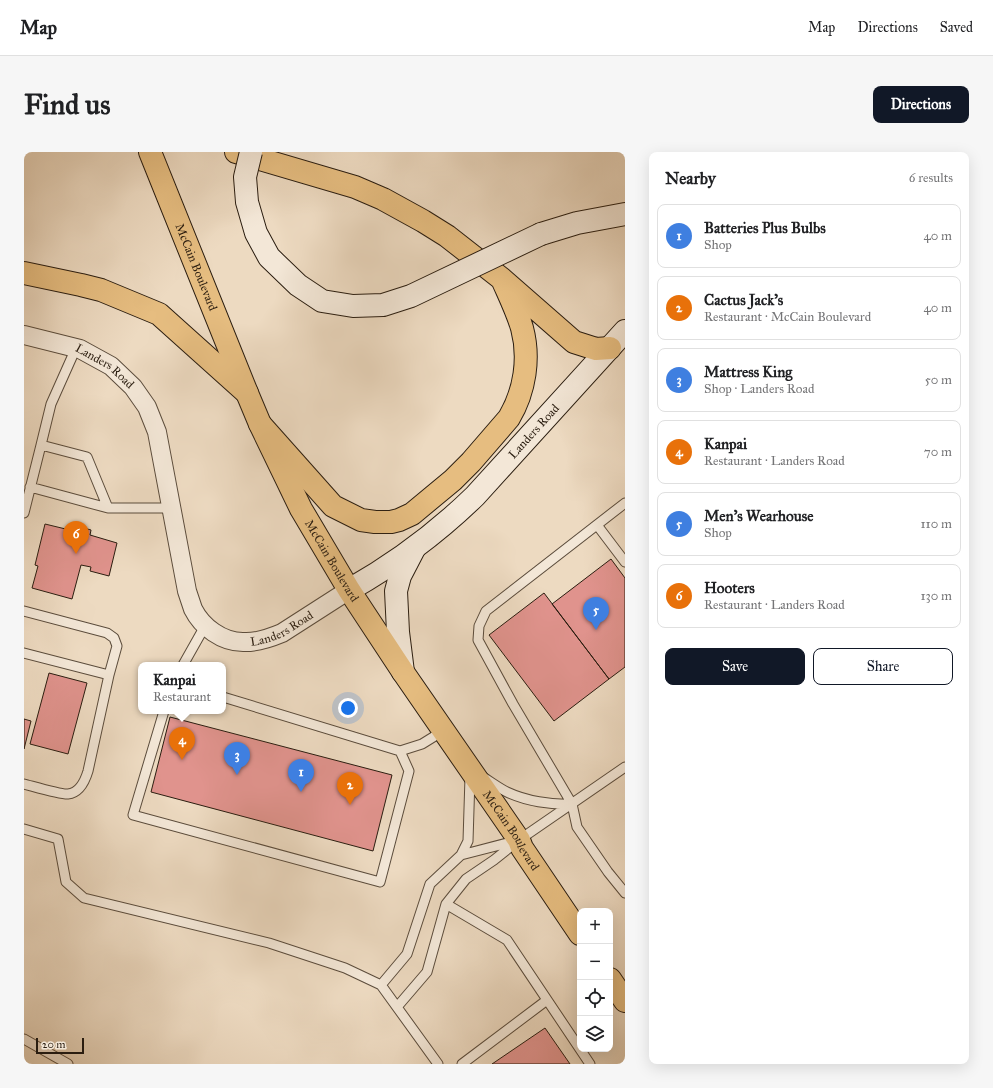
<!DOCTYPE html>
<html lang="en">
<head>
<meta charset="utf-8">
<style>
	body { margin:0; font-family:"IM FELL Great Primer",serif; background:#f6f6f6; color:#202124 }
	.controls { position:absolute; right:12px; bottom:12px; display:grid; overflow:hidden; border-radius:8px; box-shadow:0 4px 16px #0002 }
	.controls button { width:36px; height:36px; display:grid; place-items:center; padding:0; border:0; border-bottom:1px solid #e0e0e0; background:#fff; color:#202124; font:20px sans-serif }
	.scale { position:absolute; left:12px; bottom:10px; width:48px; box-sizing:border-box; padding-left:4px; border:2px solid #2a1d10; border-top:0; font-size:11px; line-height:14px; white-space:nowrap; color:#2a1d10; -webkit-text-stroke:3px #f3e7d7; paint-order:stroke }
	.you { position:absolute; left:324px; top:556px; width:14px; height:14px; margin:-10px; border:3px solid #fff; border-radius:50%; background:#1a73e8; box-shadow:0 0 0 6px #1a73e833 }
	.badge { display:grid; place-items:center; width:26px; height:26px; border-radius:50%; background:#111827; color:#fff; font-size:13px; font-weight:700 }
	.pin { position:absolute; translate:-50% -33px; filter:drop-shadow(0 1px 2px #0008) }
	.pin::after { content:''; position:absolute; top:21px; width:14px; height:12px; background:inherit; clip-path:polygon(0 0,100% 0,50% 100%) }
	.popup { position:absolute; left:114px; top:510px; width:88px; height:52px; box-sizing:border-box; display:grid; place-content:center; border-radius:8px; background:#fff; filter:drop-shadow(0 1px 3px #0005); font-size:13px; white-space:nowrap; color:#757577 }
	.popup b { font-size:15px; color:#202124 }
	.popup::after { content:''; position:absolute; left:50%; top:100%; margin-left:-8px; border:8px solid transparent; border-top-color:#fff }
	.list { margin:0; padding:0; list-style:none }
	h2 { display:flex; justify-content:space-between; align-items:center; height:52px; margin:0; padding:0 16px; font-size:17px }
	h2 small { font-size:13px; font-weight:400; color:#757577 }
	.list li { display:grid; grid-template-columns:26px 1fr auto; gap:12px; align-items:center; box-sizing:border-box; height:64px; margin:0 8px 8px; padding:0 8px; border:1px solid #e0e0e0; border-radius:8px }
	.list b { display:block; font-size:15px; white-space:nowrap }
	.list p { margin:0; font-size:13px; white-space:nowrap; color:#757577 }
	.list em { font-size:13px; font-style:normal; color:#757577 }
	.actions { display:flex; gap:8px; padding:12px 16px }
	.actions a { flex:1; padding:9px 0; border:1px solid #111827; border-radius:8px; text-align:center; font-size:14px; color:#111827 }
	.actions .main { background:#111827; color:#fff }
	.icon { flex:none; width:22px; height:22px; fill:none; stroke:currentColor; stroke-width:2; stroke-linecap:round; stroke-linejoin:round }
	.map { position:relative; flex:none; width:601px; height:912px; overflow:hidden; border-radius:8px }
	header { display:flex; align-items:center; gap:24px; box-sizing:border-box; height:56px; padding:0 20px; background:#fff; border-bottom:1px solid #e0e0e0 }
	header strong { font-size:19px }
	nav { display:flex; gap:22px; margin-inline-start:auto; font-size:14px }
	.intro { display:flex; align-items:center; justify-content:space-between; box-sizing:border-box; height:96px; padding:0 24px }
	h1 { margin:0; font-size:28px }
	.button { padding:10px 18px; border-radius:8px; background:#111827; color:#fff; font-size:14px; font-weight:700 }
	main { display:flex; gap:24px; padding:0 24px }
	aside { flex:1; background:#fff; border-radius:8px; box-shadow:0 4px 16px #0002 }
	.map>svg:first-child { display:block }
</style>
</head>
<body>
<header>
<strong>Map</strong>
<nav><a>Map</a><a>Directions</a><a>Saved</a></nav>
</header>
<div class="intro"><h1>Find us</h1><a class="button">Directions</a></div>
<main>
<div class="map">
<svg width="601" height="912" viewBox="0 0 601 912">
	<rect width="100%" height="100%" fill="#eddac1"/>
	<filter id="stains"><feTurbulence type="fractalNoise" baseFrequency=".005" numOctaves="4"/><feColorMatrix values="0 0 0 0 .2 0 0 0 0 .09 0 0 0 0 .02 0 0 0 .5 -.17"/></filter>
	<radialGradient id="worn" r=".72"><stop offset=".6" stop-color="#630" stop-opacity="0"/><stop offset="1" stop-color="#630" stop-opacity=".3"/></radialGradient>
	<path fill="#e0938d" stroke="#2a1d10" d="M21 372 54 380 56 375 67 378 66 383 93 391 85 424 66 419 67 415 57 413 48 447 8 436 14 414 11 413Z
		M587 407 601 426V515L585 527 528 452Z
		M520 441 585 527 530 569 465 483Z
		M25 521 63 531 44 602 6 592Z
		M146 565 368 623 349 699 127 640Z
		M0 567 7 569 0 597Z
		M521 876 546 912H468Z"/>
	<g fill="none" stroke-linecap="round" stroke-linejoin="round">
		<g stroke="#5b4c3c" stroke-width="11">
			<path id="service" d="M52 196 27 252 17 293 63 305 84 356H148
				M6 335 84 356
				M601 351 462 459 455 474 454 488 489 552 548 652 553 675 584 720 601 741
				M0 361 17 293
				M573 373 601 410
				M0 459 83 481 90 486 93 494 85 523
				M0 501 85 523 64 619C61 629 55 641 44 642 38 643 8 634 0 632
				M159 513 181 474
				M199 545 376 599 398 592 419 579
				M140 559 109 663 356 730 385 619 376 599
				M459 625C467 630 475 636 483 640 502 649 527 653 548 652
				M0 677 34 687 42 730 60 746 245 791 321 816 357 833 414 912
				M437 703 491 689
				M422 752 483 788 566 912
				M357 833 383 802 406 732 437 703 444 689 446 625
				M373 855 403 820 422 752 442 727 470 708 495 688 601 615
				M0 887 44 912
				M438 912 523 848"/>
		</g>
		<g stroke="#5b4c3c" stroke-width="20">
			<g id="minor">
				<path id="s1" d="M0 183 56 197 87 214 109 235 123 255 133 280 163 439C165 445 167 451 169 457 178 475 198 490 219 490 232 491 246 486 258 481L325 438"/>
			</g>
		</g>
		<g stroke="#2a1d10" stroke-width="24">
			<g id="secondary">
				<path d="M517 82 553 71 601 62"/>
				<path id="s2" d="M325 438C371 412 413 381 451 344L601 179"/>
				<path d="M379 520 374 480 372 439 376 424 390 397"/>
			</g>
		</g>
		<g stroke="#2a1d10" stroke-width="24">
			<g id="primary">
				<path id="s3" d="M126 0 223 241 236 272 277 357 325 438 379 520 495 688 498 696 556 782"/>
				<path d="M586 827 601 849"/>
			</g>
		</g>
		<g stroke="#2a1d10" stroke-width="24">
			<path id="motorway" d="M212 0 331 35 359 47 399 69 423 84 478 127 550 190 572 197 586 196
				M0 121 57 133 77 138 135 162 223 241
				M236 272 309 354 337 368 351 370H367L375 368 388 362 429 328 447 310 485 266C501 239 506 206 498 176 493 159 485 143 478 127"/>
		</g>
		<use href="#service" stroke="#f3e7d7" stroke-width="9"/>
		<use href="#minor" stroke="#f3e7d7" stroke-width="18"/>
		<use href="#secondary" stroke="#f3e7d7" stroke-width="22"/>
		<use href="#primary" stroke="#e6bd80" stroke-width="22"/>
		<use href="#motorway" stroke="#e6bd80" stroke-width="22"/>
		<g stroke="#2a1d10" stroke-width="24" stroke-linecap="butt">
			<path id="secondary-bridge" d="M227 0 221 25 223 50 232 81 245 105 274 133 298 149 329 154 359 153 387 144 517 82"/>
		</g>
		<use href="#secondary-bridge" stroke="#f3e7d7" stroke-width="22"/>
	</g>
	<g text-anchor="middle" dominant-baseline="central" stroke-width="3" stroke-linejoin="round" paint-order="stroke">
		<g font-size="12" fill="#2a1d10" stroke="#f3e7d7">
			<text stroke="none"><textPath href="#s3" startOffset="124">McCain Boulevard</textPath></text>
			<text stroke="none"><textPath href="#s1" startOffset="88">Landers Road</textPath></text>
			<text stroke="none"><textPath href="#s2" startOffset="245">Landers Road</textPath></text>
			<text stroke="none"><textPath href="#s3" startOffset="448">McCain Boulevard</textPath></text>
			<text stroke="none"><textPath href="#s1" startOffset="460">Landers Road</textPath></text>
			<text stroke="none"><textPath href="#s3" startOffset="772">McCain Boulevard</textPath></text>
		</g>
	</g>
	<rect width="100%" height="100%" filter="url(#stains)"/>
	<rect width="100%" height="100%" fill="url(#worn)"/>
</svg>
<div class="controls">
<button>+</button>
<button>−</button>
<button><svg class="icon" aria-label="locate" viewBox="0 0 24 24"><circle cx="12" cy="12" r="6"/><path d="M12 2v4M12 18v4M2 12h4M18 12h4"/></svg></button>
<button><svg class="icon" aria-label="layers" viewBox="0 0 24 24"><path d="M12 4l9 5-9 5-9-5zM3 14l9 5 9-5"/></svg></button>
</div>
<div class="scale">20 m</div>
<div class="you"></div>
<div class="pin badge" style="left:277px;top:640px;background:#3f7fe0">1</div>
<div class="pin badge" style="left:326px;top:653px;background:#e8710a">2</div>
<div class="pin badge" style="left:213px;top:623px;background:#3f7fe0">3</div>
<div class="pin badge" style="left:158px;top:608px;background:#e8710a">4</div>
<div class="popup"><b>Kanpai</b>Restaurant</div>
<div class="pin badge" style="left:572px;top:478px;background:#3f7fe0">5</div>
<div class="pin badge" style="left:52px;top:402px;background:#e8710a">6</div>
</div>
<aside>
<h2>Nearby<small>6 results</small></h2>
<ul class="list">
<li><span class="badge" style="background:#3f7fe0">1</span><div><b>Batteries Plus Bulbs</b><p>Shop</p></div><em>40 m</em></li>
<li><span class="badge" style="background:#e8710a">2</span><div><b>Cactus Jack's</b><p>Restaurant · McCain Boulevard</p></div><em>40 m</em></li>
<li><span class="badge" style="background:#3f7fe0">3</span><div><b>Mattress King</b><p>Shop · Landers Road</p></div><em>50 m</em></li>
<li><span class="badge" style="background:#e8710a">4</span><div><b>Kanpai</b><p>Restaurant · Landers Road</p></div><em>70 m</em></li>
<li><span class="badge" style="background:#3f7fe0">5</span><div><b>Men's Wearhouse</b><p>Shop</p></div><em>110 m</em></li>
<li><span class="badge" style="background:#e8710a">6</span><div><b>Hooters</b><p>Restaurant · Landers Road</p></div><em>130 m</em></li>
</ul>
<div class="actions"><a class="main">Save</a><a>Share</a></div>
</aside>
</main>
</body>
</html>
